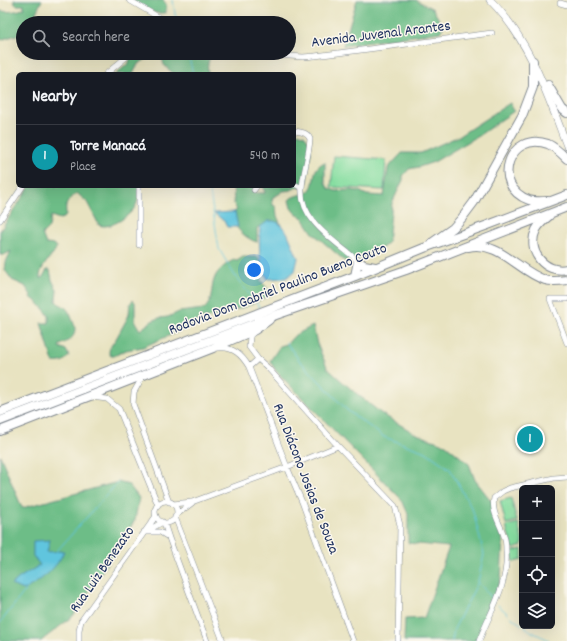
<!DOCTYPE html>
<html lang="en">
<head>
<meta charset="utf-8">
<style>
	body { margin:0; font-family:Dekko,sans-serif; background:#20242c; color:#f1f3f6 }
	.controls { position:absolute; right:12px; bottom:12px; display:grid; overflow:hidden; border-radius:6px; box-shadow:0 4px 16px #0002 }
	.controls button { width:36px; height:36px; display:grid; place-items:center; padding:0; border:0; border-bottom:1px solid #363941; background:#171b24; color:#f1f3f6; font:20px sans-serif }
	.you { position:absolute; left:254px; top:270px; width:14px; height:14px; margin:-10px; border:3px solid #fff; border-radius:50%; background:#1a73e8; box-shadow:0 0 0 6px #1a73e833 }
	.badge { display:grid; place-items:center; width:26px; height:26px; border-radius:50%; background:#b45309; color:#fff; font-size:13px; font-weight:700 }
	.pin { position:absolute; translate:-50% -50%; border:2px solid #fff; box-shadow:0 1px 4px #0006 }
	.list { margin:0; padding:0; list-style:none }
	h2 { display:flex; justify-content:space-between; align-items:center; height:52px; margin:0; padding:0 16px; font-size:17px }
	h2 small { font-size:13px; font-weight:400; color:#9ea1a6 }
	.list li { display:grid; grid-template-columns:26px 1fr auto; gap:12px; align-items:center; box-sizing:border-box; height:64px; padding:0 16px; border-top:1px solid #363941 }
	.list b { display:block; font-size:15px; white-space:nowrap }
	.list p { margin:0; font-size:13px; white-space:nowrap; color:#9ea1a6 }
	.list em { font-size:13px; font-style:normal; color:#9ea1a6 }
	.icon { flex:none; width:22px; height:22px; fill:none; stroke:currentColor; stroke-width:2; stroke-linecap:round; stroke-linejoin:round }
	.map { position:relative; flex:none; width:567px; height:641px; overflow:hidden }
	.search { position:absolute; background:#171b24; box-shadow:0 4px 16px #0002; left:16px; top:16px; width:280px; height:44px; display:flex; align-items:center; gap:10px; box-sizing:border-box; padding:0 14px; border-radius:22px; color:#9ea1a6; font-size:15px }
	.panel { position:absolute; background:#171b24; box-shadow:0 4px 16px #0002; left:16px; top:72px; width:280px; height:116px; border-radius:6px }
	.map>svg:first-child { display:block }
</style>
</head>
<body>
<div class="map">
<svg width="567" height="641" viewBox="0 0 567 641">
	<rect width="100%" height="100%" fill="#fbf7ec"/>
	<filter id="ink" filterUnits="userSpaceOnUse"><feTurbulence type="fractalNoise" baseFrequency=".025" numOctaves="2"/><feDisplacementMap in="SourceGraphic" scale="8" xChannelSelector="R" yChannelSelector="G"/><feConvolveMatrix kernelMatrix="1 2 1 2 8 2 1 2 1" color-interpolation-filters="sRGB"/></filter>
	<filter id="wash" filterUnits="userSpaceOnUse"><feTurbulence type="fractalNoise" baseFrequency=".012" numOctaves="4" result="noise"/><feDisplacementMap in="SourceGraphic" scale="16" xChannelSelector="R" yChannelSelector="G"/><feGaussianBlur stdDeviation="0.9" result="paint"/><feColorMatrix in="noise" values="0 0 0 0 0 0 0 0 0 0 0 0 0 0 0 0 0 1.4 0 .05"/><feComposite in="paint" operator="in"/></filter>
	<g filter="url(#wash)">
		<rect width="100%" height="100%" fill="#e8e3c1"/>
		<path fill="#87dea1" stroke="#518680" d="M334 156 386 160 384 190 331 187Z
			M511 498 517 521 506 524 500 501Z
			M518 523 522 539V546L513 549 506 526Z
			M522 549V560L514 562 511 552Z"/>
		<path fill="#6dbd87" stroke="#447672" d="M14 0H42L31 23H23V33L0 40V11C8 12 17 12 24 8V5H16L14 2Z
			M131 0H163L166 4V13H155Z
			M357 0H416L433 9 443 27 440 32 343 46Z
			M134 53H152L148 58 138 64 133 74H116L129 63 130 57Z
			M161 53H216C207 58 207 65 208 74L185 73 174 74 164 65Z
			M510 103 514 111 478 136 434 162 419 167 409 169 403 176V180L392 203 388 243C380 251 366 256 357 262L352 259 346 262 313 233 303 218 296 214 291 208 289 200C294 194 303 196 309 191 318 182 309 169 325 162V182L328 188 336 191 351 190 359 191 367 195 384 196 388 168 402 153H421L459 136Z
			M294 132 304 135 308 140 311 152 307 175V182L291 190 283 191 279 194 273 197 272 200 273 205 276 207 277 216 282 228 260 226 257 228V242C249 240 237 231 234 222 233 220 234 215 234 212L237 210 234 204 233 186H255V191L257 193H265L263 187 294 186Z
			M30 186H139C139 192 139 199 136 205 132 215 110 230 99 225L87 202 77 193C73 196 67 201 66 206 65 210 67 213 65 217L60 219 51 216 49 227 42 234 46 244 55 245 57 247C52 258 39 267 40 278H42L47 270H50L52 280 57 290 56 301C59 305 63 305 66 308 69 311 71 316 72 319 79 334 73 339 60 345L59 347 66 350 69 356C64 362 60 363 53 362L41 323H49C49 321 49 318 49 316 47 312 35 299 30 297L31 295 25 286 12 280 5 270 6 262 11 251 4 255H0V231Z
			M243 257H258L263 272 260 280 272 294 250 305 213 317 199 319 197 321 198 323 143 347 126 350 114 356H111L109 353C109 346 114 343 117 337 121 330 124 324 128 317 131 312 127 305 133 300L135 302V322L140 330 152 321 159 318 168 317 179 312 204 309C214 301 210 288 215 277 218 270 227 263 234 260L237 261Z
			M313 326 317 344 328 369 351 389 382 414 414 433 446 445 469 464 475 480 493 503V512L503 540 501 579 476 641H404L405 619 424 618 449 547 408 543V514L402 500 276 371 270 361 280 346 287 344 295 335Z
			M0 455 22 508 118 482 129 485 139 498 135 520 73 616 41 641H0Z"/>
		<path fill="#61c5de" stroke="#3e7a9e" d="M235 212 238 227H227L224 221 214 213Z
			M268 221H274L279 223 287 232 298 258 295 271 286 278 268 279C258 265 259 244 260 227Z
			M50 540 47 552 64 551C57 569 40 581 24 590L11 585 19 578 40 565 33 556V541Z"/>
		<g fill="none" stroke-linecap="round" stroke-linejoin="round">
			<path stroke="#61c5de" stroke-width="1" d="M173 0 175 14 177 21
				M188 53 193 74
				M209 186 219 249 235 276 260 308
				M286 342 299 360 348 411 384 437 426 452 450 469 473 511 484 554 478 582 454 629 452 641
				M56 552 118 482
				M478 582 493 599
				M498 605 508 614
				M511 617 522 625
				M0 623 28 587
				M524 626 532 632 549 640"/>
		</g>
	</g>
	<g filter="url(#ink)">
		<g fill="none" stroke-linecap="round" stroke-linejoin="round">
			<g stroke="#828990" stroke-width="6">
				<path id="minor" d="M129 0 165 21 173 23
					M560 3 567 5
					M249 53 303 57 315 56 492 33
					M106 74 131 53
					M294 131C301 132 307 132 310 139 309 156 303 172 302 188 299 221 337 242 358 261
					M294 184 302 188
					M139 186V245
					M254 190 257 186
					M0 220 23 186
					M567 299H550L567 343
					M254 332 250 336 249 347 258 359 267 367 338 446 395 506 400 525 398 641
					M218 348C233 346 242 355 249 367L287 467 302 502 353 641
					M249 367 258 359
					M143 376 134 392 133 404 169 502
					M91 397 107 399 119 409 158 505
					M155 512a11 11 0 1 1 22 0a11 11 0 1 1-22 0Z
					M173 504 192 502 287 467 338 446
					M176 515 192 503
					M175 517 223 641
					M164 523 169 538 207 641
					M144 532H160L168 537
					M145 532 163 522
					M79 641V630L81 621 156 516
					M479 641C490 612 509 584 506 551 506 546 506 540 504 536 500 523 491 512 494 498L503 491 510 488 554 478 567 477"/>
			</g>
			<g stroke="#828990" stroke-width="8">
				<path id="major" d="M490 0C530 40 547 94 567 146"/>
			</g>
			<g stroke="#828990" stroke-width="10">
				<path id="highway" d="M548 85 562 109 567 113
					M548 201C542 201 535 202 529 200 490 186 509 130 548 144 555 147 561 153 567 159
					M549 216C544 220 539 224 536 230 526 251 545 274 567 269
					M433 242 453 228 462 218 474 202 522 116 533 87V61
					M468 247C499 240 519 272 545 280 552 282 560 281 567 280
					M355 276 358 261 364 265 375 267
					M0 412 355 276 424 248 488 225 567 195
					M0 421 276 315 406 270 567 207
					M0 431 213 348 255 330 269 320"/>
			</g>
			<use href="#minor" stroke="#fff" stroke-width="5"/>
			<use href="#major" stroke="#fff" stroke-width="7"/>
			<use href="#highway" stroke="#fff" stroke-width="8"/>
		</g>
	</g>
	<g text-anchor="middle" dominant-baseline="central" stroke-width="3" stroke-linejoin="round" paint-order="stroke">
		<g font-size="15" fill="#1b2f5e" stroke="#fbf7ec">
			<text transform="translate(381 35) rotate(-7)">Avenida Juvenal Arantes</text>
			<text transform="translate(278 290) rotate(-21)">Rodovia Dom Gabriel Paulino Bueno Couto</text>
			<text transform="translate(305 479) rotate(69)">Rua Diácono Josias de Souza</text>
			<text transform="translate(103 570) rotate(-55)">Rua Luiz Benezato</text>
		</g>
	</g>
</svg>
<div class="controls">
<button>+</button>
<button>−</button>
<button><svg class="icon" aria-label="locate" viewBox="0 0 24 24"><circle cx="12" cy="12" r="6"/><path d="M12 2v4M12 18v4M2 12h4M18 12h4"/></svg></button>
<button><svg class="icon" aria-label="layers" viewBox="0 0 24 24"><path d="M12 4l9 5-9 5-9-5zM3 14l9 5 9-5"/></svg></button>
</div>
<div class="you"></div>
<div class="pin badge" style="left:530px;top:439px;background:#0f9aa8">1</div>
<div class="search"><svg class="icon" aria-label="search" viewBox="0 0 24 24"><circle cx="10" cy="10" r="6"/><path d="M15 15l6 6"/></svg>Search here</div>
<section class="panel">
<h2>Nearby<small></small></h2>
<ul class="list">
<li><span class="badge" style="background:#0f9aa8">1</span><div><b>Torre Manacá</b><p>Place</p></div><em>540 m</em></li>
</ul>
</section>
</div>
</body>
</html>
